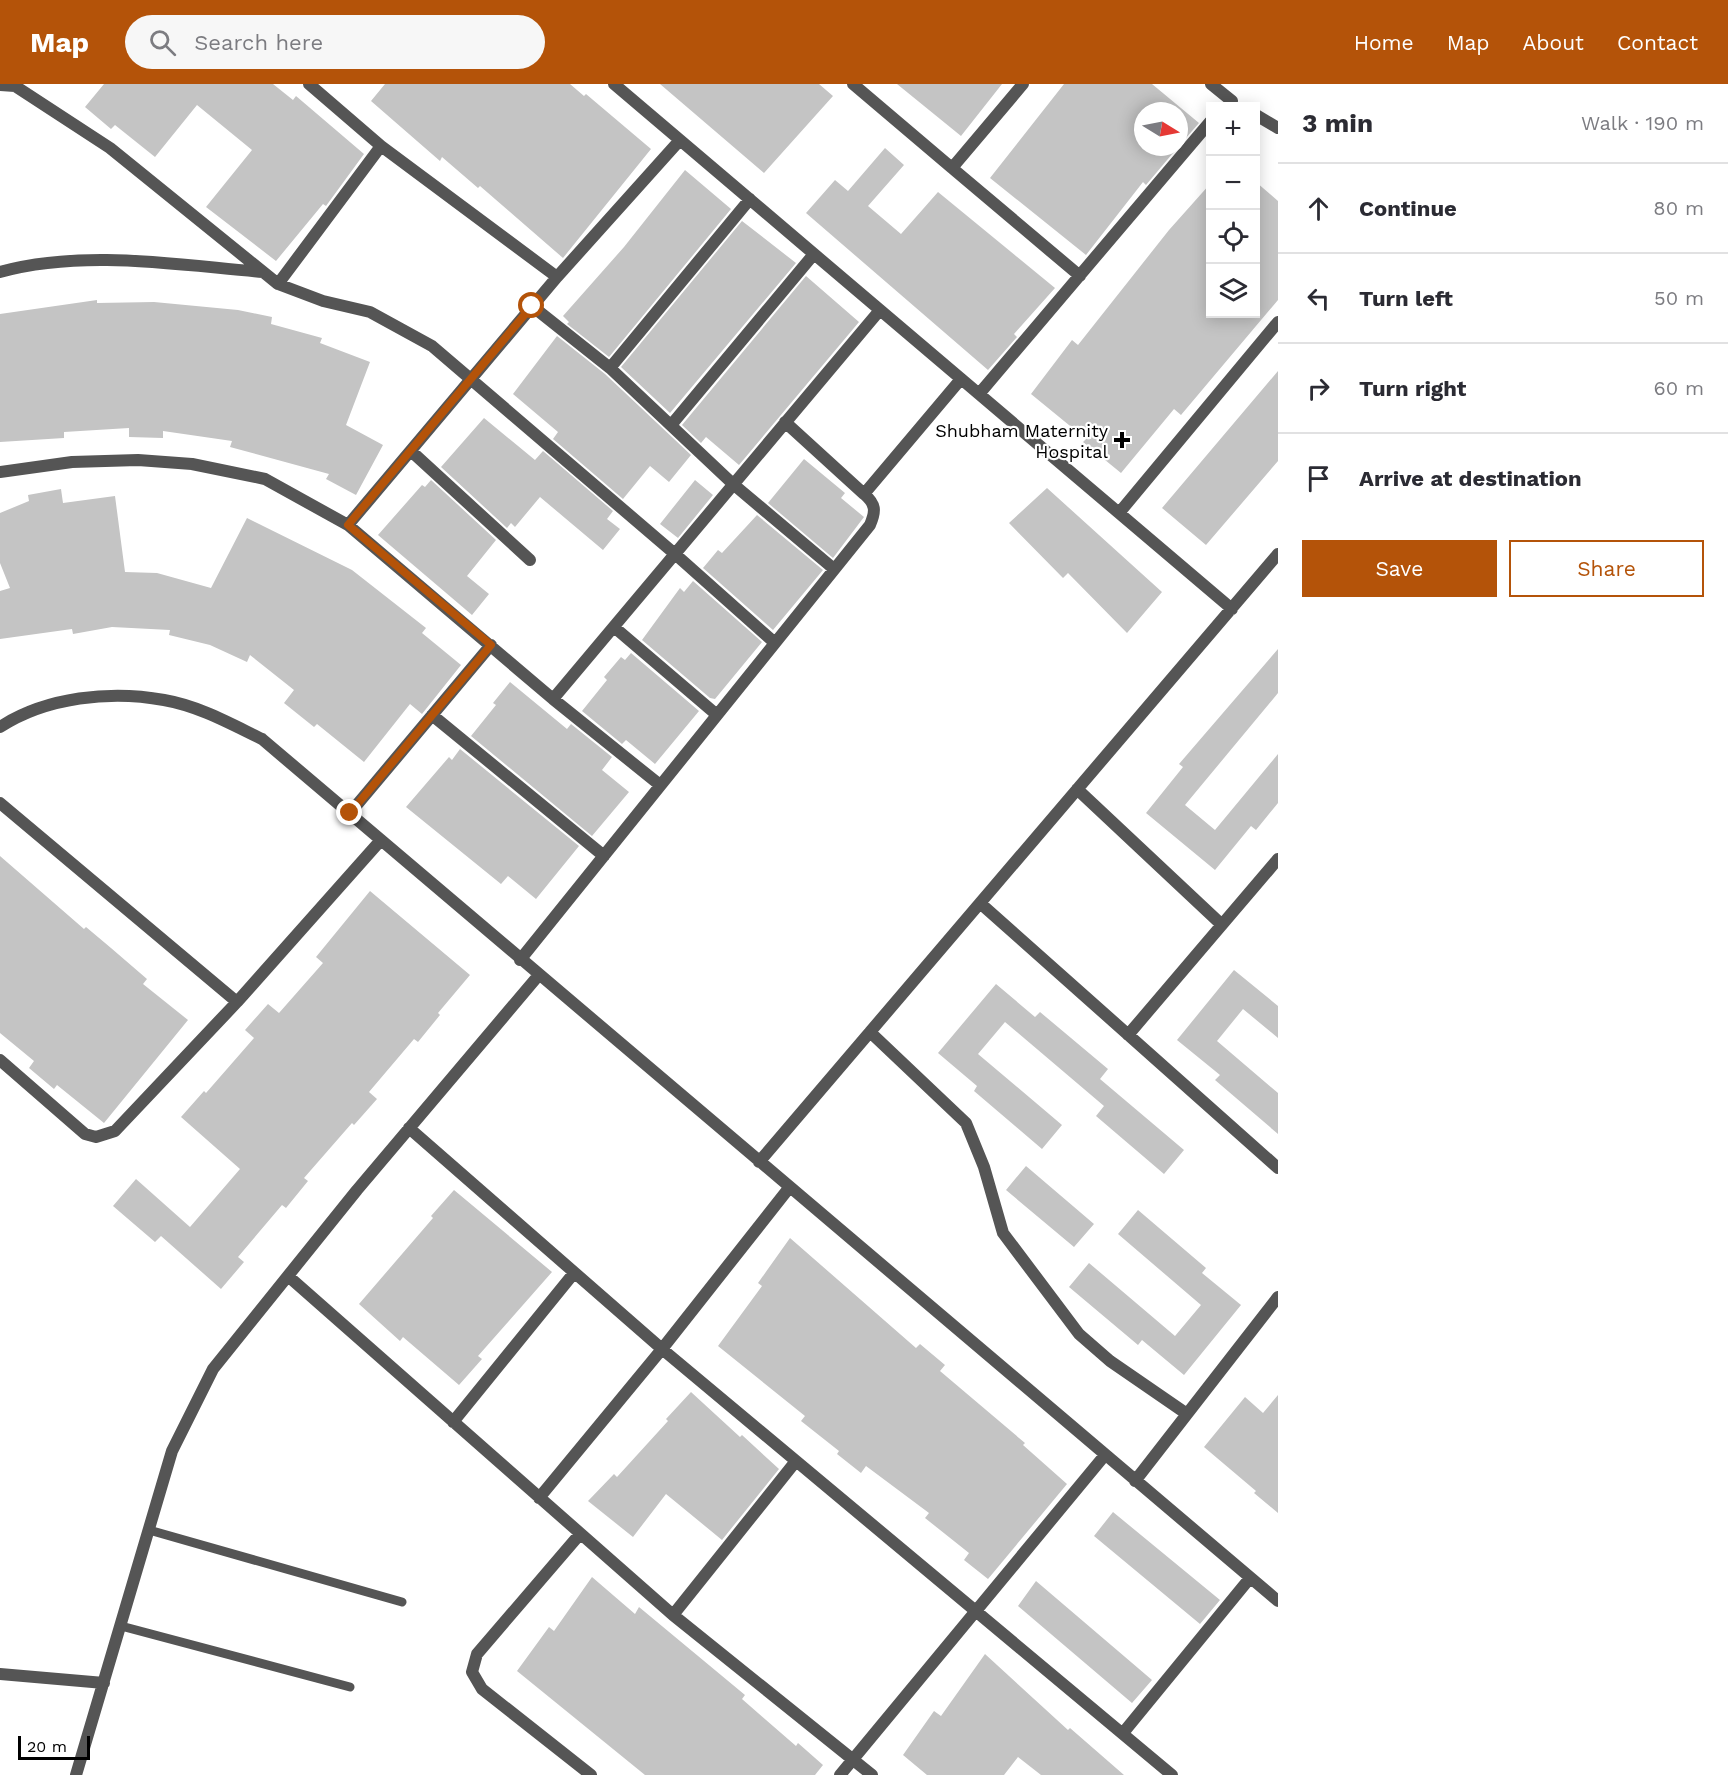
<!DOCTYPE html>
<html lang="en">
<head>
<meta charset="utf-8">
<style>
	body { margin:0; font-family:"Work Sans",sans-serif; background:#f7f7f7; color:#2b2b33 }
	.controls { position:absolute; right:18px; top:18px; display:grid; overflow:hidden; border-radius:0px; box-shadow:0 3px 15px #0003 }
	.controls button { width:54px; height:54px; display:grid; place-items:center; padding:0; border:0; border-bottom:2px solid #e1e1e2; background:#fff; color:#2b2b33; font:30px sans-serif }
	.compass { position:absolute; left:1134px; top:18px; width:54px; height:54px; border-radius:50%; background:#fff; box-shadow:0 3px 15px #0003; rotate:100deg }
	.scale { position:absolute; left:18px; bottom:15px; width:72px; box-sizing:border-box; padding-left:6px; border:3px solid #000; border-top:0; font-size:16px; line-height:21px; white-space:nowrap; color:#000; -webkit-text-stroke:4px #fff; paint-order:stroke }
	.stop { position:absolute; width:18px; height:18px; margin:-14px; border:4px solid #b45309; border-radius:50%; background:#fff }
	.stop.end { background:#b45309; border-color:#fff; box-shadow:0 2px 6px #0008 }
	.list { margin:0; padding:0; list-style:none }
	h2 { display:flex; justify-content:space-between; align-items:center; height:78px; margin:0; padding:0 24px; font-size:26px }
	h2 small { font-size:20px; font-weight:400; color:#7c7c81 }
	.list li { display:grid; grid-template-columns:39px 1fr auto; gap:18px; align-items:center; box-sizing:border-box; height:90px; padding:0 24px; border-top:2px solid #e1e1e2 }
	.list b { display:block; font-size:22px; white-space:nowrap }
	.list em { font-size:20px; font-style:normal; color:#7c7c81 }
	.actions { display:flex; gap:12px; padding:18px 24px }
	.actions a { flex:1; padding:14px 0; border:2px solid #b45309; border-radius:0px; text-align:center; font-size:21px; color:#b45309 }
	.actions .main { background:#b45309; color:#fff }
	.icon { flex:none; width:33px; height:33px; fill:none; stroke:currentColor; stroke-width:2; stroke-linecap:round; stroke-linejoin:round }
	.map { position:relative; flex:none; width:1278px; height:1691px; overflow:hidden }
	header { display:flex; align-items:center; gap:36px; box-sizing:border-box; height:84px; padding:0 30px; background:#b45309; color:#fff }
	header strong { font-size:28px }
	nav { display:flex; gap:33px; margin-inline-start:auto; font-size:21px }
	.search { width:420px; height:54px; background:#f7f7f7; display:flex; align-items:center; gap:15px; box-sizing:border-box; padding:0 21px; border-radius:33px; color:#7c7c81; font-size:22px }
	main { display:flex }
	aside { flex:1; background:#fff }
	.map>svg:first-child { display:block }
</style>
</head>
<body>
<header>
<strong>Map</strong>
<div class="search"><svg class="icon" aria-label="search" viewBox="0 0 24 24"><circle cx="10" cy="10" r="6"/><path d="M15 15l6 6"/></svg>Search here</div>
<nav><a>Home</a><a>Map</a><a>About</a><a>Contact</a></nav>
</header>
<main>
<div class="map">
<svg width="1278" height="1691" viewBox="0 0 1278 1691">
	<rect width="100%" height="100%" fill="#fff"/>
	<path fill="#c4c4c4" d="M104 0H273L293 16 296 12 364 70 326 122 323 120 276 177 206 123 252 66 197 21 155 73 115 41 111 45 85 23Z
		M385 0H570L584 12 586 10 651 65 563 174 480 102 478 104 442 73 440 77 371 17Z
		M660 0H819L833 12 764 89Z
		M897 0H1002L961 52Z
		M1064 0H1152L1199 39 1179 62V27H1143V63H1178L1146 101 1143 98 1086 171 990 94Z
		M885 64 904 81 868 122 901 150 938 108 1055 204 1014 250 1017 253 988 286 806 129 835 96 848 107Z
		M685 86 731 125 609 273 567 240 569 238 563 232 624 163Z
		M1256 98 1278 117V216L1181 331 1174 325 1121 389 1083 358 1086 355 1031 310 1072 256 1078 261 1169 146 1210 100V230H1256Z
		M742 137 796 179 670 329 621 283Z
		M806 192 859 238 739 381 706 353 701 359 682 341Z
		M97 216V219L154 218 238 226 272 233 271 240 322 254 320 259 370 278 346 341 383 361 356 411 326 395 329 390 230 363 232 357 163 347V354L129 353V344L64 348V354L0 358V230Z
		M557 252 605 290 691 371 669 398 650 382 623 415 553 355 558 348 513 310Z
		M1278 287V377L1206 461 1162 424Z
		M484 334 535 376 543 367 613 427 607 435 620 445 603 466 540 413 515 443 511 439 507 444 441 383Z
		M804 375 845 409 841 414 864 433 833 474 768 419Z
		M431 396 496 456 467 492 489 510 472 531 378 451 422 401 425 403Z
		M695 396 713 411 678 454 660 440Z
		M1047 404 1162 508 1127 549 1068 489 1063 494 1009 439Z
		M61 405 63 419 115 412 125 488 157 489 211 504 247 434 352 486 426 544 422 549 461 581 422 630 410 620 364 678 317 640 314 643 284 619 294 606 250 571 247 578 210 561 169 551 170 546 112 543 73 550 72 545 0 555V507L10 504 0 479V429L29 417 28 411Z
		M757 431 823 486 773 546 703 484 718 466 722 469Z
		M693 497 762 558 715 615 710 614 642 556 680 504 684 508Z
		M1278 565V609L1185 721 1215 746 1278 670V719L1256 746 1251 742 1215 786 1146 729 1183 683 1179 680Z
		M631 569 699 627 655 680 626 656 622 660 582 627 607 596 604 593 621 573 625 576Z
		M510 598 567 645 571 640 612 673 602 686 629 708 592 752 471 652 496 621 493 619Z
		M460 665 579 762 536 815 508 792 501 800 406 723 449 673 452 676Z
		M0 772 84 845 86 843 111 864 147 895 143 900 188 936 104 1039 57 1001 54 1005 29 984 34 977 0 949Z
		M370 807 470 891 438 929 440 931 418 958 414 955 369 1008 377 1015 354 1041 352 1039 304 1094 308 1097 286 1124 282 1121 238 1173 244 1178 221 1205 161 1152 155 1158 113 1122 136 1095 190 1143 240 1085 181 1033 204 1007 206 1009 254 954 245 946 268 920 279 929 323 879 316 873Z
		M1234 886 1278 922V954L1243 925 1217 957 1278 1009V1050L1215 996 1220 991 1177 956Z
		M996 900 1035 933 1040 928 1108 985 1100 995 1184 1066 1164 1090 1096 1032 1104 1022 1005 938 978 970 1062 1041 1042 1065 974 1007 977 1002 938 969Z
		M1026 1082 1094 1140 1074 1163 1006 1106Z
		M454 1106 552 1188 478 1272 482 1275 459 1301 403 1253 400 1257 359 1220 433 1134 431 1132Z
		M1138 1126 1206 1184 1202 1189 1241 1221 1184 1291 1142 1256 1138 1261 1069 1203 1089 1179 1175 1252 1201 1221 1118 1150Z
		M790 1154 916 1264 920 1260 945 1281 940 1287 1025 1359 1023 1361 1067 1400 988 1495 964 1476 969 1469 925 1434 929 1429 866 1382 861 1389 837 1370 839 1367 801 1337 805 1332 718 1262 762 1202 758 1199Z
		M691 1308 740 1353 742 1351 779 1385 722 1456 666 1410 633 1453 588 1417 614 1390 617 1393 668 1337 666 1335Z
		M1278 1311V1429L1254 1409 1256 1407 1204 1363 1245 1313 1263 1329Z
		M1113 1428 1220 1516 1200 1540 1094 1452Z
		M592 1493 635 1530 639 1523 745 1611 742 1615 796 1662 798 1659 823 1681 815 1691H645L517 1587 549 1543 554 1547Z
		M1036 1497 1152 1596 1132 1619 1018 1522Z
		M985 1570 1068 1646 1070 1644 1124 1691H1041L1018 1673 1004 1691H927L903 1671 934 1627 941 1632Z"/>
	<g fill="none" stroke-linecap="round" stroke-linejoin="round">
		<path stroke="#555" stroke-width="9" d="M149 1446 402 1518
			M121 1542 350 1603"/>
		<path stroke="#555" stroke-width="12" d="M309 0 381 62 557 193 680 56
			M614 0 1232 525
			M853 0 952 84
			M1023 0 952 84 1080 192
			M1211 0 1232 17
			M0 1 15 2 110 64 278 200 381 62
			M1256 31 1278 44
			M0 188C84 165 177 181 263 188
			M278 200 323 217 370 228 432 262 675 470 775 559
			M532 222 610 284 733 400 834 485
			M610 284 750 115
			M979 310 1210 38
			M785 338 864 410 961 295
			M672 340 814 170
			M411 367 530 476
			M0 388 72 378 138 376 192 380 265 395 348 441 553 615 660 701
			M1119 429 1278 238
			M348 441 557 193
			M614 543 717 631
			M553 615 880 226
			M432 631 604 772
			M0 643C46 613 111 606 164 616 199 622 231 640 262 655L1278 1517
			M1077 705 1222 841
			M0 719 237 918
			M350 729 491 561
			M980 819 1278 1084
			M520 876 870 441C876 427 876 420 864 410
			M870 948 966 1039 984 1083 1003 1149 1079 1250 1110 1277 1187 1330
			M1128 951 1278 775
			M0 976 85 1050 96 1053 115 1047 237 918 381 756
			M409 1044 662 1265 789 1104
			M759 1078 1278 470
			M288 1192 673 1531
			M453 1338 574 1189
			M796 1377 673 1531 872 1691
			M1135 1397 1278 1213
			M539 1414 662 1265 1172 1691
			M580 1450 477 1570 472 1588 482 1605 591 1691
			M0 1590 104 1599
			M1123 1649 1250 1494
			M76 1691 172 1367 213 1285 357 1106 538 892
			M840 1691 1105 1371"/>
	</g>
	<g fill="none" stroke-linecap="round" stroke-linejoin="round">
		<path stroke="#b45309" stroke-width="8" d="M350 729 491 561 348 441 532 222"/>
	</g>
	<path fill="#000" stroke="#fff" stroke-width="2" d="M1119 347h6v6h6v6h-6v6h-6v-6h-6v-6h6z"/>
	<g text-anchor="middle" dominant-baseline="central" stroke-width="4.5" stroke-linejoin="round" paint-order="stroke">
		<g font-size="18" fill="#000" stroke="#fff" text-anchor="end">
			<text x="1108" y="346">Shubham Maternity<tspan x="1108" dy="21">Hospital</tspan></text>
		</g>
	</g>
</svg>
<div class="controls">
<button>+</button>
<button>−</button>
<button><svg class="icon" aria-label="locate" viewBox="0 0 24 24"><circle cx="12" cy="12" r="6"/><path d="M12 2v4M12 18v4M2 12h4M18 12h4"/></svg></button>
<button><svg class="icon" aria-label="layers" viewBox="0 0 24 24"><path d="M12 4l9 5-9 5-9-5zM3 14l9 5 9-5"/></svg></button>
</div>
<svg class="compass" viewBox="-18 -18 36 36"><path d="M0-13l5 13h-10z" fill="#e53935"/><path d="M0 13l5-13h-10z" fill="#7c7c81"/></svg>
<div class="scale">20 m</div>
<div class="stop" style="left:532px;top:222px"></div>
<div class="stop end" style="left:350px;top:729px"></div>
</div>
<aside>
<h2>3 min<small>Walk · 190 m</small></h2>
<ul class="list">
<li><svg class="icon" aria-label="ahead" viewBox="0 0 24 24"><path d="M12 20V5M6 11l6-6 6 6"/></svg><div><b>Continue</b></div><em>80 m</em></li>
<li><svg class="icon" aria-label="left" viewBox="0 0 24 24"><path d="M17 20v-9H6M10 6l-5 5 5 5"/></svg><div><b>Turn left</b></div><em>50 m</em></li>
<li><svg class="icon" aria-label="right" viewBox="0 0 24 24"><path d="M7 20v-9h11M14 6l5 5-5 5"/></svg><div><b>Turn right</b></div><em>60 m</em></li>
<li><svg class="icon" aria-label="arrive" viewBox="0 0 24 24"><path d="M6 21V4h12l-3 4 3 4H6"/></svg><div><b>Arrive at destination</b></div></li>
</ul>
<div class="actions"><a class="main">Save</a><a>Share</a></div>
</aside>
</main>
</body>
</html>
